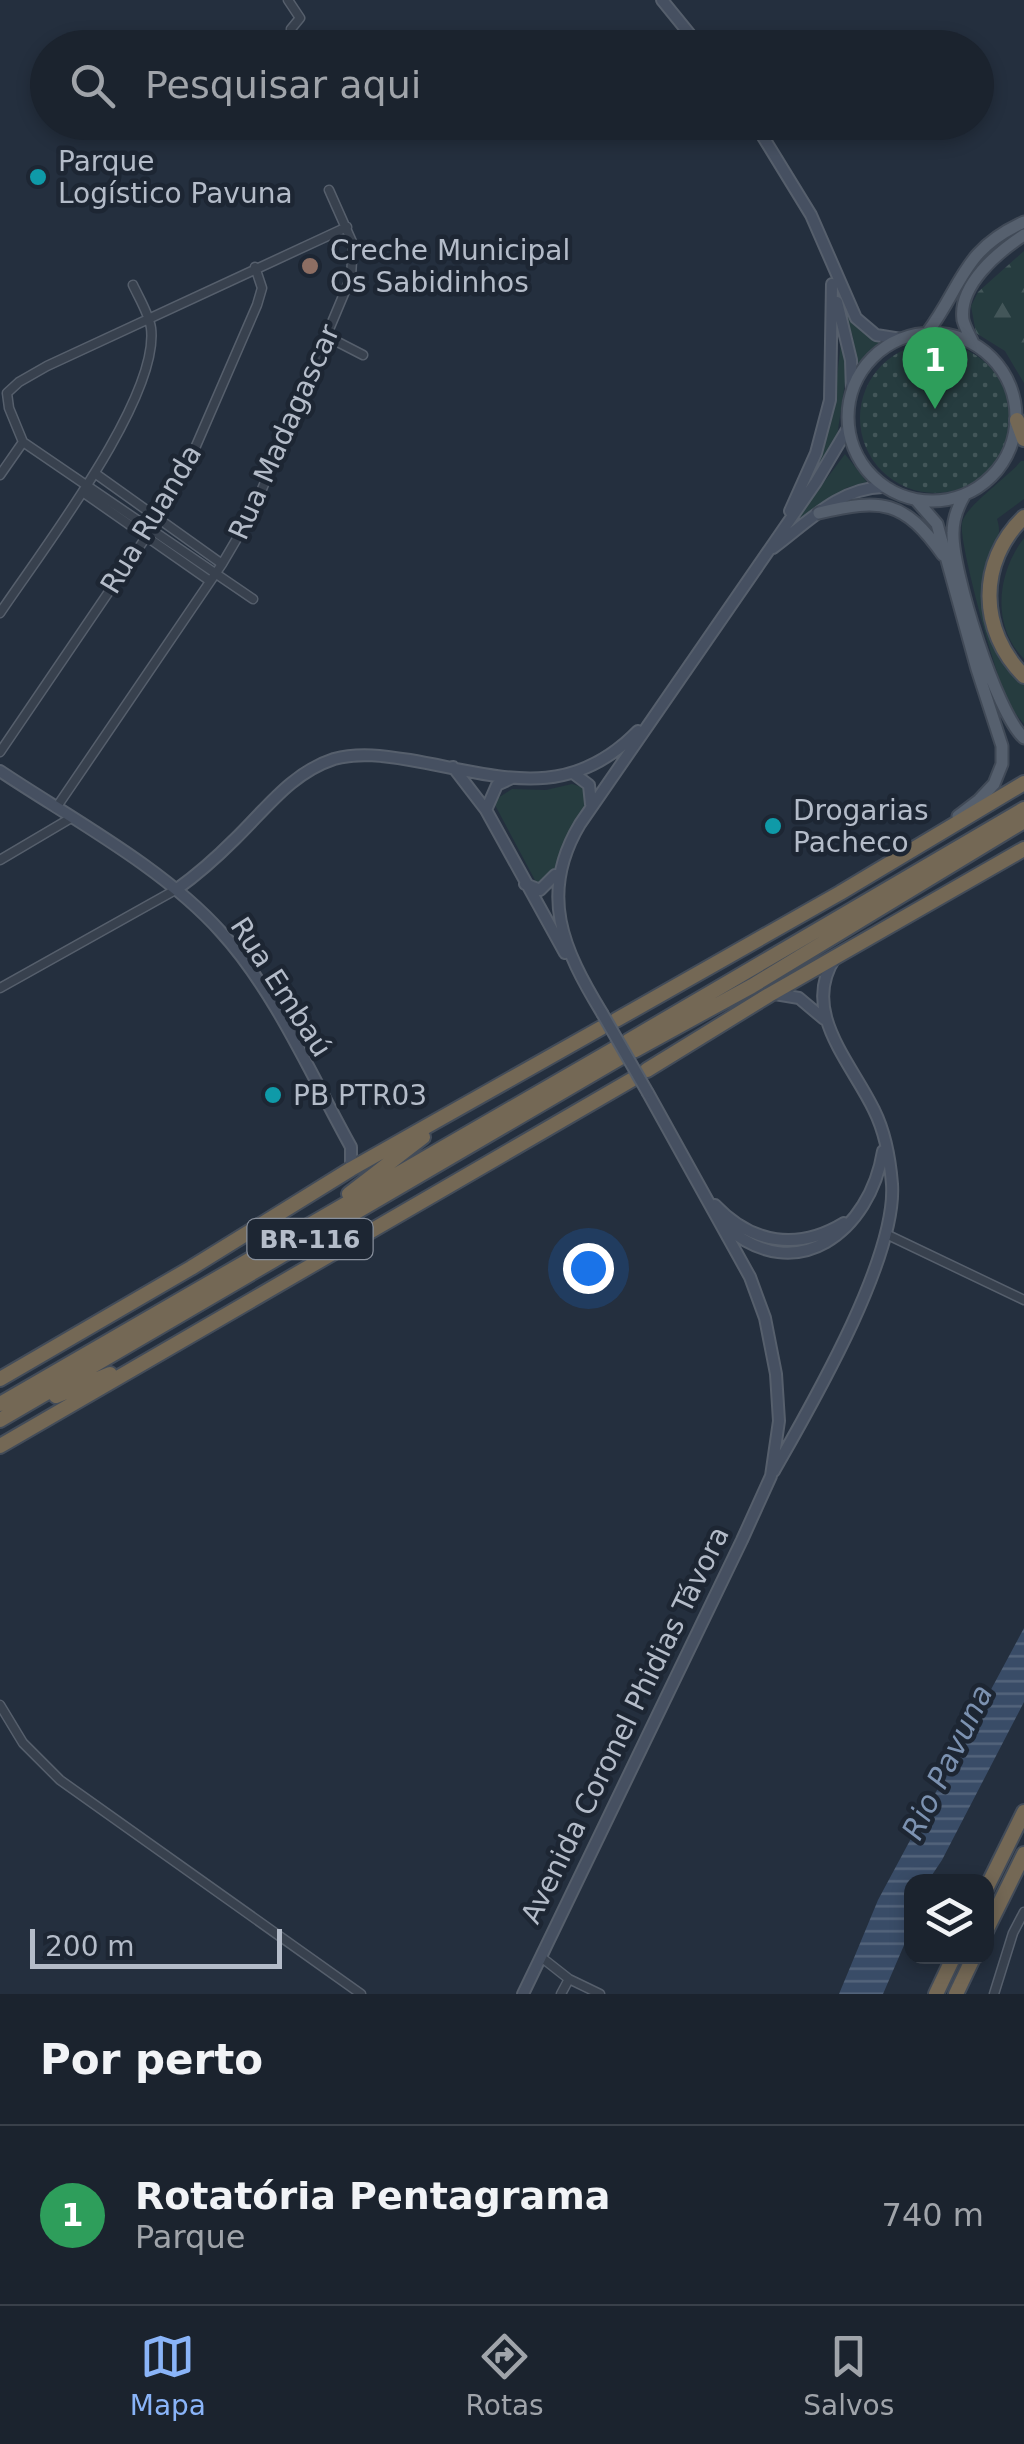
<!DOCTYPE html>
<html lang="pt">
<head>
<meta charset="utf-8">
<style>
	body { margin:0; font-family:"DejaVu Sans",sans-serif; background:#282f3a; color:#f1f3f6 }
	.controls { position:absolute; right:30px; bottom:30px; display:grid; overflow:hidden; border-radius:20px; box-shadow:0 5px 15px #0003 }
	.controls button { width:90px; height:90px; display:grid; place-items:center; padding:0; border:0; border-bottom:2px solid #39404a; background:#1b232e; color:#f1f3f6; font:50px sans-serif }
	.scale { position:absolute; left:30px; bottom:25px; width:252px; box-sizing:border-box; padding-left:10px; border:5px solid #b4bcc9; border-top:0; font-size:28px; line-height:35px; white-space:nowrap; color:#b4bcc9; -webkit-text-stroke:8px #1d2633; paint-order:stroke }
	.you { position:absolute; left:588px; top:1268px; width:35px; height:35px; margin:-25px; border:8px solid #fff; border-radius:50%; background:#1a73e8; box-shadow:0 0 0 15px #1a73e833 }
	.badge { display:grid; place-items:center; width:65px; height:65px; border-radius:50%; background:#8ab4f8; color:#fff; font-size:32px; font-weight:700 }
	.pin { position:absolute; translate:-50% -82px; filter:drop-shadow(0 2px 5px #0008) }
	.pin::after { content:''; position:absolute; top:52px; width:35px; height:30px; background:inherit; clip-path:polygon(0 0,100% 0,50% 100%) }
	.list { margin:0; padding:0; list-style:none }
	h2 { display:flex; justify-content:space-between; align-items:center; height:130px; margin:0; padding:0 40px; font-size:42px }
	h2 small { font-size:32px; font-weight:400; color:#a0a4aa }
	.list li { display:grid; grid-template-columns:65px 1fr auto; gap:30px; align-items:center; box-sizing:border-box; height:180px; padding:0 40px; border-top:2px solid #39404a }
	.list b { display:block; font-size:38px; white-space:nowrap }
	.list p { margin:0; font-size:32px; white-space:nowrap; color:#a0a4aa }
	.list em { font-size:32px; font-style:normal; color:#a0a4aa }
	.icon { flex:none; width:55px; height:55px; fill:none; stroke:currentColor; stroke-width:2; stroke-linecap:round; stroke-linejoin:round }
	.map { position:relative; flex:none; width:1024px; height:1994px; overflow:hidden }
	.search { position:absolute; background:#1b232e; box-shadow:0 5px 15px #0003; left:30px; right:30px; top:30px; height:110px; display:flex; align-items:center; gap:25px; box-sizing:border-box; padding:0 35px; border-radius:55px; color:#a0a4aa; font-size:38px }
	.sheet { height:310px; background:#1b232e }
	nav { display:flex; justify-content:space-around; align-items:center; box-sizing:border-box; height:140px; border-top:2px solid #39404a; background:#1b232e; font-size:28px; color:#a0a4aa }
	nav a { display:grid; justify-items:center; gap:5px }
	nav .on { color:#8ab4f8 }
	.map>svg:first-child { display:block }
</style>
</head>
<body>
<div class="map">
<svg width="1024" height="1994" viewBox="0 0 1024 1994">
	<defs>
		<pattern id="forest-firs" width="22" height="20" patternUnits="userSpaceOnUse" patternTransform="scale(2.5)"><rect width="22" height="20" fill="#263c3f"/><path d="M5 1l3.5 6h-7zM16 11l3.5 6h-7z" fill="#435659"/></pattern>
		<pattern id="park-dots" width="8" height="8" patternUnits="userSpaceOnUse" patternTransform="scale(2.5)"><rect width="8" height="8" fill="#263c3f"/><path d="M2 2h.1M6 6h.1" fill="none" stroke="#435659" stroke-width="1.8" stroke-linecap="round"/></pattern>
		<pattern id="water-rules" width="6" height="5" patternUnits="userSpaceOnUse" patternTransform="scale(2.5)"><rect width="6" height="5" fill="#394c67"/><path d="M0 2.5h6" fill="none" stroke="#53647b"/></pattern>
	</defs>
	<rect width="100%" height="100%" fill="#242f3e"/>
	<path fill="#263c3f" d="M841 308 861 331 883 343 870 351 854 368 853 337Z
		M841 340 847 369 838 430 834 448 811 478C828 432 837 389 841 340Z
		M845 454 867 482 846 488 789 529Z
		M1021 461H1024V499L997 519C1005 542 987 557 984 579 979 619 998 657 1024 685V724C1019 718 1013 712 1010 705 998 686 958 541 962 523 965 506 1008 477 1021 461Z
		M1024 538V659C991 626 997 573 1024 538Z
		M572 784 582 787 590 796 548 883 537 884 495 805 498 798 512 789 546 790Z"/>
	<path fill="url(#forest-firs)" d="M1024 251V383L1005 351 976 333 971 306 978 292Z"/>
	<path fill="url(#park-dots)" d="M860 418a75 75 0 1 1 150 0a75 75 0 1 1-150 0Z"/>
	<path fill="url(#water-rules)" d="M1024 1628V1702L942 1860 928 1881 912 1882 911 1929 883 1994H839L878 1900Z"/>
	<g fill="none" stroke-linecap="round" stroke-linejoin="round">
		<g stroke="#565f6c" stroke-width="11">
			<path id="street" d="M288 0 300 18 291 29
				M329 333 328 337 363 355
				M96 474 222 564
				M0 475 23 442
				M84 493 210 581
				M253 599 23 442 9 408 7 393 19 382 47 366 347 227
				M0 613C40 553 160 398 151 328 149 314 139 298 133 285
				M0 752 159 518 186 469 257 305 262 288 255 267
				M56 808 222 564 252 513 351 277 353 244 329 190
				M0 860 71 818
				M0 988 177 889
				M888 1235 1024 1300
				M0 1705 23 1743 60 1780 361 1994
				M541 1957 569 1979 600 1994
				M561 1994 569 1979
				M994 1994 1013 1933 1024 1912"/>
		</g>
		<g stroke="#565f6c" stroke-width="14">
			<path id="secondary" d="M662 0 701 48
				M754 122 811 215 856 318 876 335 901 339
				M837 302 851 360 852 391
				M790 511 816 453 830 400 832 284
				M773 548C807 523 839 488 883 487
				M453 767 486 810 565 953
				M0 771C72 819 164 868 221 932 275 991 312 1077 351 1147V1169
				M573 773 589 785 591 804
				M486 810 497 785 512 778
				M525 884 540 890 555 875
				M177 889C198 874 217 857 235 839 266 809 291 773 334 759 359 752 385 756 410 760 497 775 567 804 638 731
				M775 994 799 998 824 1019
				M602 1013C563 949 538 894 580 824L816 482 848 428
				M715 1205C752 1244 798 1251 844 1223
				M725 1226C797 1289 870 1231 883 1151
				M774 1471C812 1404 897 1258 892 1184 890 1159 885 1132 874 1110 851 1062 800 1011 835 958
				M523 1994 742 1540 771 1476 779 1421 776 1374 765 1318 750 1277 648 1093"/>
		</g>
		<g stroke="#414a57" stroke-width="15">
			<path id="primary" d="M848 417a84 84 0 1 1 168 0a84 84 0 1 1-168 0Z
				M927 333C963 285 962 250 1024 222
				M973 343C970 336 965 328 963 320 958 285 998 252 1024 235
				M964 496C957 508 953 519 953 533 952 571 996 713 1024 738
				M917 501 937 524 977 669 1002 746V764L994 784 979 800 958 816
				M819 513C882 498 904 500 943 555"/>
		</g>
		<g stroke="#434c59" stroke-width="18">
			<path id="highway" d="M1017 420 1024 439
				M1024 517C977 562 979 631 1024 676
				M616 1020 840 893 1024 783
				M628 1041 1024 809
				M635 1050 752 986 1024 821
				M647 1070 769 995 1024 849
				M349 1194 423 1137
				M0 1379 191 1268 351 1169 601 1028
				M56 1396 110 1374
				M0 1404 614 1049
				M0 1420 620 1058
				M0 1446 633 1079
				M986 1889 1024 1812
				M986 1931 1024 1854
				M936 1994 954 1956
				M956 1994 974 1956"/>
		</g>
		<use href="#street" stroke="#38414e" stroke-width="8"/>
		<use href="#secondary" stroke="#465061" stroke-width="10"/>
		<use href="#primary" stroke="#56606e" stroke-width="11"/>
		<use href="#highway" stroke="#746855" stroke-width="14"/>
		<g stroke="#565f6c" stroke-width="14" stroke-linecap="butt">
			<path id="secondary-bridge" d="M602 1013 648 1093"/>
		</g>
		<use href="#secondary-bridge" stroke="#465061" stroke-width="10"/>
	</g>
	<g fill="#0f9aa8" stroke="#1d2633" stroke-width="4">
		<circle cx="38" cy="177" r="10"/>
		<circle cx="773" cy="826" r="10"/>
		<circle cx="273" cy="1095" r="10"/>
	</g>
	<circle fill="#8d6e63" stroke="#1d2633" stroke-width="4" cx="310" cy="266" r="10"/>
	<g text-anchor="middle" dominant-baseline="central" stroke-width="9" stroke-linejoin="round" paint-order="stroke">
		<rect fill="#1d2633" stroke="#878f9c" stroke-width="2.5" x="247.5" y="1219" width="125" height="40" rx="8"/>
		<g font-size="25" font-weight="bold" fill="#b4bcc9">
			<text x="310" y="1239">BR-116</text>
		</g>
		<g font-size="28" fill="#b4bcc9" stroke="#1d2633" text-anchor="start">
			<text x="58" y="161">Parque<tspan x="58" dy="32">Logístico Pavuna</tspan></text>
			<text x="330" y="250">Creche Municipal<tspan x="330" dy="32">Os Sabidinhos</tspan></text>
			<text x="793" y="810">Drogarias<tspan x="793" dy="32">Pacheco</tspan></text>
			<text x="293" y="1095">PB PTR03</text>
		</g>
		<g font-size="28" fill="#b4bcc9" stroke="#1d2633">
			<text transform="translate(284 432) rotate(-66)">Rua Madagascar</text>
			<text transform="translate(151 519) rotate(-59)">Rua Ruanda</text>
			<text transform="translate(281 987) rotate(57)">Rua Embaú</text>
			<text transform="translate(625 1725) rotate(-64)">Avenida Coronel Phidias Távora</text>
		</g>
		<g font-size="30" font-style="italic" fill="#7c92b1" stroke="#1d2633">
			<text transform="translate(947 1762) rotate(-64)">Rio Pavuna</text>
		</g>
	</g>
</svg>
<div class="controls">
<button><svg class="icon" aria-label="layers" viewBox="0 0 24 24"><path d="M12 4l9 5-9 5-9-5zM3 14l9 5 9-5"/></svg></button>
</div>
<div class="scale">200 m</div>
<div class="you"></div>
<div class="pin badge" style="left:935px;top:409px;background:#2e9e5b">1</div>
<div class="search"><svg class="icon" aria-label="search" viewBox="0 0 24 24"><circle cx="10" cy="10" r="6"/><path d="M15 15l6 6"/></svg>Pesquisar aqui</div>
</div>
<section class="sheet">
<h2>Por perto<small></small></h2>
<ul class="list">
<li><span class="badge" style="background:#2e9e5b">1</span><div><b>Rotatória Pentagrama</b><p>Parque</p></div><em>740 m</em></li>
</ul>
</section>
<nav>
<a class="on"><svg class="icon" aria-label="map" viewBox="0 0 24 24"><path d="M3 6l6-2 6 2 6-2v14l-6 2-6-2-6 2zM9 4v14M15 6v14"/></svg>Mapa</a>
<a><svg class="icon" aria-label="directions" viewBox="0 0 24 24"><path d="M12 3l9 9-9 9-9-9zM9 14v-3h6M13 9l2 2-2 2"/></svg>Rotas</a>
<a><svg class="icon" aria-label="saved" viewBox="0 0 24 24"><path d="M7 4h10v16l-5-4-5 4z"/></svg>Salvos</a>
</nav>
</body>
</html>
